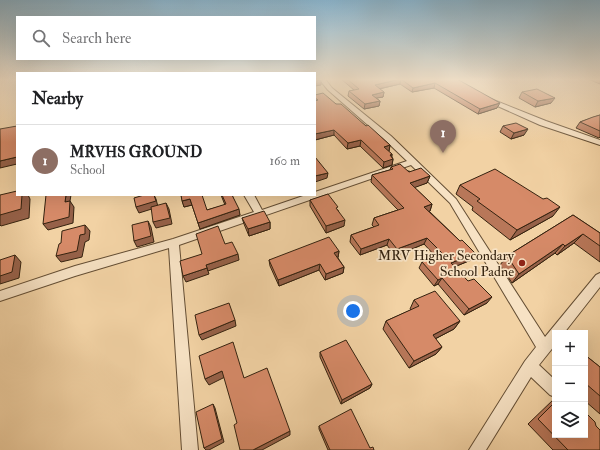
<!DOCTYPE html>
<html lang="en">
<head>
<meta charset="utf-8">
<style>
	body { margin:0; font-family:"IM FELL Double Pica",serif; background:#f6f6f6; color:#202124 }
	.controls { position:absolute; right:12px; bottom:12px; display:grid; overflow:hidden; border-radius:0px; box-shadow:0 4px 16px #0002 }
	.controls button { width:36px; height:36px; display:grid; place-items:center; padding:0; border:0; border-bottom:1px solid #e0e0e0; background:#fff; color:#202124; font:20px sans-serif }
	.you { position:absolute; left:353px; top:311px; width:14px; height:14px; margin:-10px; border:3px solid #fff; border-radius:50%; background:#1a73e8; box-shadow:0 0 0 6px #1a73e833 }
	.badge { display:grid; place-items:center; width:26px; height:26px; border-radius:50%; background:#7c3aed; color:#fff; font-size:13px; font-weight:700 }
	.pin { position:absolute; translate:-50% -33px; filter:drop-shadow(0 1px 2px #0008) }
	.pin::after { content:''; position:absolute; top:21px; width:14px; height:12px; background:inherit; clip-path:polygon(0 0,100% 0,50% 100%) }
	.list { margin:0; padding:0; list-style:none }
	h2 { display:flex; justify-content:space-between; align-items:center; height:52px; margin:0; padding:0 16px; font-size:17px }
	h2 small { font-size:13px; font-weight:400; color:#757577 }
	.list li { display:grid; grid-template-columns:26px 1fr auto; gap:12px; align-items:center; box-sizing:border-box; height:72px; padding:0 16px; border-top:1px solid #e0e0e0 }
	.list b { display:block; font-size:15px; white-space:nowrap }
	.list p { margin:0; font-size:13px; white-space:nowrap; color:#757577 }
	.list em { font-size:13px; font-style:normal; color:#757577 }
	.icon { flex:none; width:22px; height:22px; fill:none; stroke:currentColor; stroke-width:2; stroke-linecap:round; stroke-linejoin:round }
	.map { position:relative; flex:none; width:600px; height:450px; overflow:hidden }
	.search { position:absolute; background:#fff; box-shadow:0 4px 16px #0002; left:16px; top:16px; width:300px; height:44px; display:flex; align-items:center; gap:10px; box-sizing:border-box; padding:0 14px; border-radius:0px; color:#757577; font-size:15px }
	.panel { position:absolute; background:#fff; box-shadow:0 4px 16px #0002; left:16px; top:72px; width:300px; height:124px; border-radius:0px }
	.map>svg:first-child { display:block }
</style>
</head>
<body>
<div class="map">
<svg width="600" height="450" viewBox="0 0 600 450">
	<rect width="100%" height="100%" fill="#f2d2a4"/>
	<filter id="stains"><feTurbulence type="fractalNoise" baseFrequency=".005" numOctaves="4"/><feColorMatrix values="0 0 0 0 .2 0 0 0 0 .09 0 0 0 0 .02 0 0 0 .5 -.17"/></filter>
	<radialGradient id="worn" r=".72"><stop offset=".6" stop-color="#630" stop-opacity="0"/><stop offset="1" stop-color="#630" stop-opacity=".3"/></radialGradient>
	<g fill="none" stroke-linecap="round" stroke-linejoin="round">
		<g stroke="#644e34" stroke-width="2">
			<path id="street" d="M319 79H325L332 88 391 136 456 199 545 337 596 275 600 273V287L564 333H555V345L539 365 555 380V397L550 395 531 377 486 450H469L525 361 536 347 450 203 411 165 179 245 198 450H182L169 248 75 276 0 301V291L75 266 173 239 254 212 244 195H254L262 210 306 195H315V192L407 161 385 140 328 90Z
				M486 97 546 121 600 140V145L540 125 484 100 483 99Z"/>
		</g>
		<use href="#street" fill="#f7e2c4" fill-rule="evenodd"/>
	</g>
	<path fill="#b87759" stroke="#34220f" d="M341 79H457L497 108 478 114 434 88 412 92 400 84 379 89 384 92 383 97 376 98 380 101 379 106 364 109 348 96 349 91 354 90Z
		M588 79H600V84Z
		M522 92 551 103 535 107 519 98Z
		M315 95 336 104 366 126 390 145 389 151H388L392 154V157L393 159 392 165 383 168 360 146 347 149 334 135 315 140Z
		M600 115V137L599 138 576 128 580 122Z
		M503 126 524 135 511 139 500 132Z
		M391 167 430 176 427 183 414 187 432 204 430 211H429L460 241 475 253 471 260 454 267 487 303 464 315 438 284 434 286 419 268 422 262 435 256 424 244 395 256 387 245 360 255 350 242 351 235 374 227 372 225 374 218 398 210 371 182 372 175 390 170Z
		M460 185 553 216 510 240 472 210 473 207 456 194Z
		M181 195 207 210 225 205 221 195H233H232L240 215 200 229 192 205 184 207Z
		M310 200 338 210 344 226 326 233 310 206Z
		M573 215 600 233V262L574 243 557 255 555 253 512 283 500 265 507 256Z
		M242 218 270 222V229L249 236 244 224Z
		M339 251 338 258 344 267 343 273 325 280 319 270 279 286 270 266 269 260Z
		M414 300 460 321 454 329 435 339 442 347 436 354 409 368 383 329 386 321 411 310 410 309Z
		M320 352 372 384 370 388 341 404 320 357Z
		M585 355 600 367V414L585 401Z
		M555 398V435L596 426 600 450H553L528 424Z
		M319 426 370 448 374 450H328L319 429Z"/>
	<path fill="#966149" stroke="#34220f" d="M401 79 400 84 374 90 375 85Z
		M321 80V85L315 86V81Z
		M435 83 434 88 412 92 413 88Z
		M384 92 383 97 371 99 372 95Z
		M555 98 551 103 535 107 538 101Z
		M380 101 379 106 364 109 365 104Z
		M500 103 497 108 478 114 480 109Z
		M528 129 524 135 511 139 514 133Z
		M334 130V135L315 140V134Z
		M361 140 360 146 347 149 348 143Z
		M390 145 389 151 382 152 384 147Z
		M392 154 391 159H393L392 165 383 168 384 162 390 155Z
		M17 157V164L0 168V161Z
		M328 173 327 178 315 182V176Z
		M430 176 427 183 408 190 410 183Z
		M22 195H28L30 199 29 218 1 226 0 225V215Z
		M66 195H71L70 201 74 207 73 223 48 230 43 224 65 202Z
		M154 195 156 199 158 207 139 213 136 207Z
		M190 199 192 205 184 207 182 201Z
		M166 203 169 209 172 224 156 228 153 222Z
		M432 204 430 211 422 214 424 207Z
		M560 207 553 216 510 240 517 230Z
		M239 209 240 215 200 229 198 223Z
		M345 220 344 226 326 233V226Z
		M148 221 151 227 154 242 137 247 134 241Z
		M270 222V229L249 236 248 229Z
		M85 225 90 231 89 240 85 242 82 257 61 262 56 256 80 235Z
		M583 234 574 243 557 255 565 246Z
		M427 238 424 244 395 256 397 249Z
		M389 239 387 245 360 255 361 249Z
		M563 244 555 253 512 283 519 274Z
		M339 251 338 257 334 259V253Z
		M475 253 471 260 447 270 451 263Z
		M238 254 239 260 208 271 206 265Z
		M15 255 21 262 19 278 0 284V276Z
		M320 264 319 270 279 286 278 280Z
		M344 267 343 273 325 280 326 274Z
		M207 268 209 274 186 282 183 276Z
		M442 278 438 284 434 286 438 280Z
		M492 297 487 303 464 315 469 309Z
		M235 320 236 326 202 340 199 335Z
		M460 321 454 329 427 343 433 335Z
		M442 347 436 354 409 368 414 361Z
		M222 371 225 377 209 385 205 379Z
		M372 384 370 388 341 404 342 400Z
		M213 404 215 408 224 442 209 450H206L204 448Z
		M290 431V435L262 450H253Z"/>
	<path fill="#d68a68" stroke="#34220f" d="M315 79H321V80L315 81Z
		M347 79H400L375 85 384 92 372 95 380 101 365 104 349 91 359 89Z
		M401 79H457L500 103 480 109 435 83 413 88Z
		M537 89 555 98 538 101 522 92Z
		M323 93 336 104H341L366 126 368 125 390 145 384 147 392 154 390 155 393 159 384 162 361 140 348 143 334 130 315 134V101L318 100 315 98V95Z
		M600 115V131L580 122 593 117Z
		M516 123 528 129 514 133 503 126Z
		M17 126V157L0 161V129Z
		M315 157 328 173 315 176Z
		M400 164 409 172 421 168 430 176 410 183 432 204 424 207 460 241 462 240 475 253 451 263 468 281 474 279 492 297 469 309 442 278 438 280 422 262 442 253 427 238 397 249 389 239 361 249 351 235 379 225 374 218 404 208 372 175 393 169 391 167Z
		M495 169 543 199 547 198 560 207 517 230 477 201 480 199 460 185Z
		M17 191V195H22L21 209 0 215V195Z
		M328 194 338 207 336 208 345 220 326 226 310 200Z
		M46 195H66L65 202 70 201 69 217 43 224Z
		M144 195H154L156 201 136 207 134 198Z
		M181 195H202L207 210 226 204 222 195H232L239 209 198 223 190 199 182 201Z
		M166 203 170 218 153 222 151 207Z
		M264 211 270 222 248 229 242 218Z
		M573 215 600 233V246L583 234 565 246 563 244 519 274 507 256Z
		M148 221 151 236 134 241 132 225Z
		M85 225V234L80 235 77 251 56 256 59 244 61 243 62 231Z
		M218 226 225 244 232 242 238 254 206 265 207 268 183 276 180 261 202 254 196 234Z
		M329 237 339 251 334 253 344 267 326 274 320 264 278 280 269 260Z
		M15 255 12 272 0 276V260Z
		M435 291 460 321 433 335 442 347 414 361 386 321 419 306 414 300Z
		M229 303 235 320 199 335 195 315Z
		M346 340 372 384 342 400 320 352Z
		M233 342 244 378 267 368 290 431 253 450H240L234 425 237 423 222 371 205 379 199 356Z
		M585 355 600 367V396L585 383Z
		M555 402V435H585V412L595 422 596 426 600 430V450H568L538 419Z
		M213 404 222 439 204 448 196 412Z
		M351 409 370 448 373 447 374 450H330L319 426Z"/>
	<linearGradient id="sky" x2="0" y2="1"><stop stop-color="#89b5cf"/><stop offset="0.56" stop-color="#f9ebd6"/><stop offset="1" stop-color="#f9ebd6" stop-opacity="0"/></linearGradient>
	<rect width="600" height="142" fill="url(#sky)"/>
	<circle fill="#8f2418" stroke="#f7e2c4" stroke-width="1.5" cx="522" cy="263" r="4"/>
	<g text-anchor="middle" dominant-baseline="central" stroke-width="3.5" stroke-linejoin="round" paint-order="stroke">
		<g font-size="14" fill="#34220f" stroke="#f7e2c4" text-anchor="end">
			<text x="514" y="255">MRV Higher Secondary<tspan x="514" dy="16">School Padne</tspan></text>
		</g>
	</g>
	<rect width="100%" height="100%" filter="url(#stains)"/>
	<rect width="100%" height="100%" fill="url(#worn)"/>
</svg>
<div class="controls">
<button>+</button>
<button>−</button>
<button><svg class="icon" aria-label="layers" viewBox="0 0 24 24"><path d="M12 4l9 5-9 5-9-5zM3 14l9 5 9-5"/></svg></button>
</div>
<div class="you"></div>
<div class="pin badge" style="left:443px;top:153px;background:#8d6e63">1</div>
<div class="search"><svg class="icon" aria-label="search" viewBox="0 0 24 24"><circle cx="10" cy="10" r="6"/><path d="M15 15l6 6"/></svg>Search here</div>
<section class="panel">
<h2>Nearby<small></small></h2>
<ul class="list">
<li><span class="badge" style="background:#8d6e63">1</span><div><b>MRVHS GROUND</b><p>School</p></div><em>160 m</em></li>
</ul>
</section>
</div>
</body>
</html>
